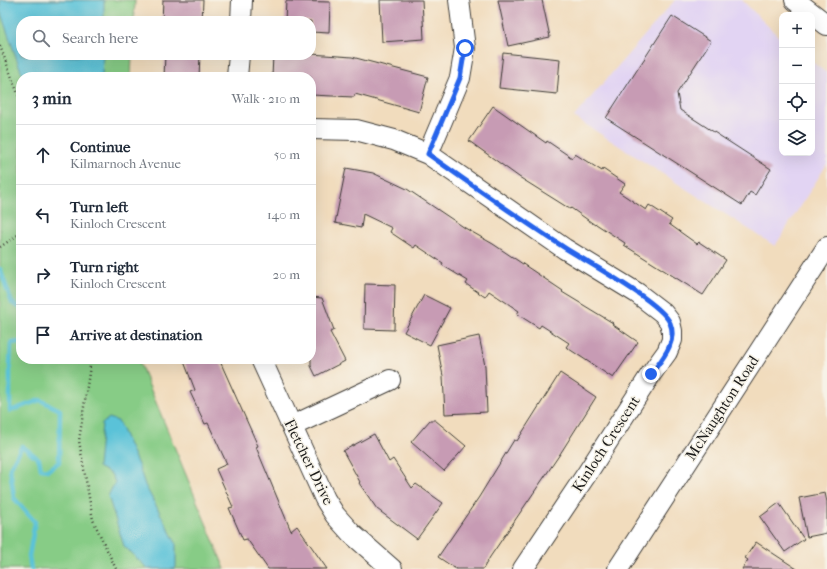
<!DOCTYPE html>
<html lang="en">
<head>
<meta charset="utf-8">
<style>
	body { margin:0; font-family:"IM FELL French Canon",serif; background:#f2f2f3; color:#1f2937 }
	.controls { position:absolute; right:12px; top:12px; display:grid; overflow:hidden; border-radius:8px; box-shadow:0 4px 16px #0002 }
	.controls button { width:36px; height:36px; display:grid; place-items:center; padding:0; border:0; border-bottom:1px solid #e0e1e3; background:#fff; color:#1f2937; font:20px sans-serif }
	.stop { position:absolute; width:12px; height:12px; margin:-9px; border:3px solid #2563eb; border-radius:50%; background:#fff }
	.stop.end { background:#2563eb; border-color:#fff; box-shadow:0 1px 4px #0008 }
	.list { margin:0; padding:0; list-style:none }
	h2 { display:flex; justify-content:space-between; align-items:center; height:52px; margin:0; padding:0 16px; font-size:17px }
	h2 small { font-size:13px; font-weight:400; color:#747a83 }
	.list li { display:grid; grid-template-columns:26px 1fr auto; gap:12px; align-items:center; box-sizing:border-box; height:60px; padding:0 16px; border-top:1px solid #e0e1e3 }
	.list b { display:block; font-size:15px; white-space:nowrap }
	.list p { margin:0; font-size:13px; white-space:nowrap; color:#747a83 }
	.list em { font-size:13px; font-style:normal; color:#747a83 }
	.icon { flex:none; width:22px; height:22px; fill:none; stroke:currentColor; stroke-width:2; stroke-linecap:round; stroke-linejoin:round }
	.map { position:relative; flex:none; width:827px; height:569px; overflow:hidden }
	.search { position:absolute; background:#fff; box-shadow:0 4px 16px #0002; left:16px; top:16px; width:300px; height:44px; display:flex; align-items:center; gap:10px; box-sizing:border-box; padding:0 14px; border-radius:16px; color:#747a83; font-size:15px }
	.panel { position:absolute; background:#fff; box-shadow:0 4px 16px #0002; left:16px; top:72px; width:300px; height:292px; border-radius:16px }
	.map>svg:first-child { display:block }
</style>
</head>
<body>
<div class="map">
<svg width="827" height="569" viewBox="0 0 827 569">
	<rect width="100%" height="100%" fill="#f7f3e8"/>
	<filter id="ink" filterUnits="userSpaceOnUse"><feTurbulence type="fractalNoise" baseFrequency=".025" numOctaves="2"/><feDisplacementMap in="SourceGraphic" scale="8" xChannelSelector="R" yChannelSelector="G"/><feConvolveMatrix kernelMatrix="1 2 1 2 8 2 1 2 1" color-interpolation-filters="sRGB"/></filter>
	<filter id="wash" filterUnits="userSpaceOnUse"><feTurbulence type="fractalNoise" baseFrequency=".012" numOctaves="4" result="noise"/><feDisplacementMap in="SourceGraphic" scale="16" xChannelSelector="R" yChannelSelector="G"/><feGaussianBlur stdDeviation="0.9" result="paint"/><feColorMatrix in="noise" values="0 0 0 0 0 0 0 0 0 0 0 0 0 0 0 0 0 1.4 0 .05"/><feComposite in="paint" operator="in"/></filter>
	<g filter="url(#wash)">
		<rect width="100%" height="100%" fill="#f1dcbd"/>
		<path fill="#e2d4f3" d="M675 0H742L782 40V153H812V62L827 73V164L775 246 574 117Z"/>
		<path fill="#87cc86" stroke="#527451" d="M0 0H135L134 21H21V55H132L131 77H21V359H138L225 569H0Z"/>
		<path fill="#5ac2d8" stroke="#3b6f7a" d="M0 0H104V21H21V55H103L102 77H23L0 11Z
			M109 418 118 421 139 467 145 485 176 543V567L174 569H148L124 546 108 496 115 482 111 474 98 467 102 424Z"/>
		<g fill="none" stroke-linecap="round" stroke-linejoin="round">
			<path stroke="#5ac2d8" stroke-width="4.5" d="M0 269 12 303 21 308
				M21 342 11 343 10 368V411L40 400 60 410 59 462 48 470 41 469 39 459 22 446 10 468 14 498 35 522 29 556 31 569"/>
		</g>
		<g id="blocks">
			<path fill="#c79bb4" d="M163 0H203L202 21H162Z
				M380 0H422L424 39 382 42Z
				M498 0H542L550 37 508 46Z
				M286 1 330 2 329 33 311 32V21H285Z
				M672 16 711 41 677 93 680 110 771 169 755 195 750 192 742 205 606 118Z
				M503 53 560 59 557 94 499 88Z
				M311 54 352 57 428 77 419 112 355 94 354 97 311 95V77H272L273 55Z
				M165 55H200L199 77H164Z
				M493 106 546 143 547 141 572 158 575 154 602 171 603 169 625 184 619 192 646 210 649 205 672 220 669 224 697 244 699 242 726 260 703 295 624 245 625 243 596 224 595 225 571 208 570 209 519 177 469 141Z
				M346 168 373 173 407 189 465 228 493 244 563 291 562 292 613 323 612 324 638 342 613 378 566 347 569 343 541 325 539 328 517 314 519 311 489 291 485 297 466 284 468 281 442 265 443 263 416 245 414 248 390 232 392 228 363 214 361 228 335 223Z
				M365 284 395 285 394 330 364 329Z
				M424 295 450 308 430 345 404 332Z
				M311 297 322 298 334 330 330 332 345 361 316 376 311 366Z
				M479 336 485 366 487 412 445 414 443 376 437 345Z
				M183 359H219L258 446 256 447 291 531 297 526 327 569H268L247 539 243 540 229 508 233 507 216 469 227 464 208 423 205 424 190 392 195 390Z
				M560 373 596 397 560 454 490 557 483 569H456L438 557 479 497 514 440 517 441Z
				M430 420H435L466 446 444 471 411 442Z
				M374 434 389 462 393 459 412 488 416 484 443 503 417 539 377 509 359 483 360 482 343 451Z
				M825 493 827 502V533L807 537 799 498Z
				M779 503 804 539 785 552 760 517Z
				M756 542 771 552 797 569H742L748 560 745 558Z"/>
		</g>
	</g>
	<g filter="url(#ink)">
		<use href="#blocks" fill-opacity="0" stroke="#3c3934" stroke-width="1"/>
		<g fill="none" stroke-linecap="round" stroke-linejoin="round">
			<g stroke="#3c3934" stroke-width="22">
				<path id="minor" d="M795 0 827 25
					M241 21 242 0
					M237 77 239 55
					M311 129 356 130 394 140 428 154 565 249 637 293 663 313 670 322 672 331V340L667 352 651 374 588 472 523 569
					M428 154 460 78 465 48 459 0
					M261 359 325 499 335 515 351 533 392 569
					M292 426 390 380
					M618 569 827 247"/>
			</g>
			<path stroke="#3c3934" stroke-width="2.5" stroke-dasharray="1 3" stroke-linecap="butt" d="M0 46 21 102
				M0 247 21 233
				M91 359 79 441 93 520 116 569"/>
			<use href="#minor" stroke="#fff" stroke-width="20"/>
		</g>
	</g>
	<g fill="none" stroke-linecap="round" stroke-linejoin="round" filter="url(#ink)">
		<path stroke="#2563eb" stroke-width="5" d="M465 48 460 78 428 154C473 186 518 218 565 248 587 262 661 302 670 323 678 342 662 359 651 374"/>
	</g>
	<g text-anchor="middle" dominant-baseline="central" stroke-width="3" stroke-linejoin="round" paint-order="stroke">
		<g font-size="15" fill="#1c1c1c" stroke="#f7f3e8">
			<text transform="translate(722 408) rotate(-57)">McNaughton Road</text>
			<text transform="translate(606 444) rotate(-57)">Kinloch Crescent</text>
			<text transform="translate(309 462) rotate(64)">Fletcher Drive</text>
		</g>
	</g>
</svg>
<div class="controls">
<button>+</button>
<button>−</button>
<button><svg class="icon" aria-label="locate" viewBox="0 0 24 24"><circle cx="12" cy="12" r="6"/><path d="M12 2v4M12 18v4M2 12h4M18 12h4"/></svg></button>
<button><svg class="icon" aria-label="layers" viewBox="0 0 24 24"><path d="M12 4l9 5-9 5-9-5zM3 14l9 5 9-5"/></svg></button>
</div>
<div class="stop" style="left:465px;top:48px"></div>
<div class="stop end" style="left:651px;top:374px"></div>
<div class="search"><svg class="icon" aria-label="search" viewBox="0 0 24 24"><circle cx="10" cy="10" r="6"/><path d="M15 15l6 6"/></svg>Search here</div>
<section class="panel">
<h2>3 min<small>Walk · 210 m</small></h2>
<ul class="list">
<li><svg class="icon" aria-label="ahead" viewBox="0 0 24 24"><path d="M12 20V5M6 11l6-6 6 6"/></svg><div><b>Continue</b><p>Kilmarnoch Avenue</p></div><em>50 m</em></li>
<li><svg class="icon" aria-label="left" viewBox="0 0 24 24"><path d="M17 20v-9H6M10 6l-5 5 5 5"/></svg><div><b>Turn left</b><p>Kinloch Crescent</p></div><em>140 m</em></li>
<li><svg class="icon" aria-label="right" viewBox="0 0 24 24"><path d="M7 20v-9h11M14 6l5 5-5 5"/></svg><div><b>Turn right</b><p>Kinloch Crescent</p></div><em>20 m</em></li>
<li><svg class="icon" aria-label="arrive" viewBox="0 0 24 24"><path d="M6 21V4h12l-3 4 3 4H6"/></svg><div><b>Arrive at destination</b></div></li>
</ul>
</section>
</div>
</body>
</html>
